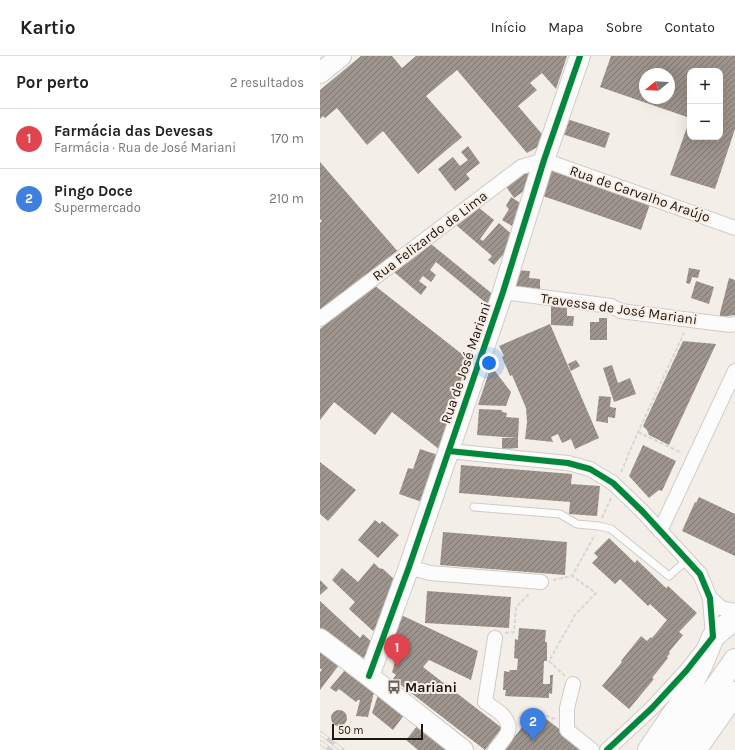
<!DOCTYPE html>
<html lang="pt">
<head>
<meta charset="utf-8">
<style>
	body { margin:0; font-family:Karla,sans-serif; background:#f2f2f2; color:#222 }
	.controls { position:absolute; right:12px; top:12px; display:grid; overflow:hidden; border-radius:8px; box-shadow:0 4px 16px #0002 }
	.controls button { width:36px; height:36px; display:grid; place-items:center; padding:0; border:0; border-bottom:1px solid #e0e0e0; background:#fff; color:#222; font:20px sans-serif }
	.compass { position:absolute; left:319px; top:12px; width:36px; height:36px; border-radius:50%; background:#fff; box-shadow:0 4px 16px #0002; rotate:252deg }
	.scale { position:absolute; left:12px; bottom:10px; width:91px; box-sizing:border-box; padding-left:4px; border:2px solid #1b1714; border-top:0; font-size:11px; line-height:14px; white-space:nowrap; color:#1b1714; -webkit-text-stroke:3px #f9ede4; paint-order:stroke }
	.you { position:absolute; left:169px; top:307px; width:14px; height:14px; margin:-10px; border:3px solid #fff; border-radius:50%; background:#1a73e8; box-shadow:0 0 0 6px #1a73e833 }
	.badge { display:grid; place-items:center; width:26px; height:26px; border-radius:50%; background:#67625f; color:#fff; font-size:13px; font-weight:700 }
	.pin { position:absolute; translate:-50% -33px; filter:drop-shadow(0 1px 2px #0008) }
	.pin::after { content:''; position:absolute; top:21px; width:14px; height:12px; background:inherit; clip-path:polygon(0 0,100% 0,50% 100%) }
	.list { margin:0; padding:0; list-style:none }
	h2 { display:flex; justify-content:space-between; align-items:center; height:52px; margin:0; padding:0 16px; font-size:17px }
	h2 small { font-size:13px; font-weight:400; color:#767676 }
	.list li { display:grid; grid-template-columns:26px 1fr auto; gap:12px; align-items:center; box-sizing:border-box; height:60px; padding:0 16px; border-top:1px solid #e0e0e0 }
	.list b { display:block; font-size:15px; white-space:nowrap }
	.list p { margin:0; font-size:13px; white-space:nowrap; color:#767676 }
	.list em { font-size:13px; font-style:normal; color:#767676 }
	.map { position:relative; flex:none; width:415px; height:694px; overflow:hidden }
	header { display:flex; align-items:center; gap:24px; box-sizing:border-box; height:56px; padding:0 20px; background:#fff; border-bottom:1px solid #e0e0e0 }
	header strong { font-size:19px }
	nav { display:flex; gap:22px; margin-inline-start:auto; font-size:14px }
	main { display:flex }
	aside { flex:1; background:#fff }
	.map>svg:first-child { display:block }
</style>
</head>
<body>
<header>
<strong>Kartio</strong>
<nav><a>Início</a><a>Mapa</a><a>Sobre</a><a>Contato</a></nav>
</header>
<main>
<aside>
<h2>Por perto<small>2 resultados</small></h2>
<ul class="list">
<li><span class="badge" style="background:#e0444e">1</span><div><b>Farmácia das Devesas</b><p>Farmácia · Rua de José Mariani</p></div><em>170 m</em></li>
<li><span class="badge" style="background:#3f7fe0">2</span><div><b>Pingo Doce</b><p>Supermercado</p></div><em>210 m</em></li>
</ul>
</aside>
<div class="map">
<svg width="415" height="694" viewBox="0 0 415 694">
	<defs>
		<pattern id="building-hatch" width="6" height="6" patternUnits="userSpaceOnUse"><rect width="6" height="6" fill="#9d948d"/><path d="M-1 1l2-2M0 6l6-6M5 7l2-2" fill="none" stroke="#7f7872"/></pattern>
	</defs>
	<rect width="100%" height="100%" fill="#f4eee9"/>
	<path fill="url(#building-hatch)" fill-rule="evenodd" d="M41 0H72L82 12 96 0H247L236 33 222 17 210 27 217 34 198 50 228 85 207 97 137 14 106 40 142 81 98 118 63 75 47 89 17 52 5 62 3 60 0 63V34Z
		M291 0H415V73L395 133 350 119 370 63V81H400V15H370V62L280 31ZM325 18H349V42H325Z
		M247 63 290 77 285 92 242 78Z
		M148 90 160 107 146 118 150 123 135 135 118 113 133 101 140 110 148 104 141 96Z
		M0 106 80 198 0 255V167L2 165 0 163Z
		M229 113 330 148 321 174 220 139Z
		M206 115 214 128 194 142 185 129Z
		M191 141 205 150 192 170 182 164 189 153 186 150Z
		M158 151 174 164 160 183 163 185 179 167 197 183 174 209 168 204 172 200 136 169Z
		M111 188 175 240 172 252 116 206 110 214 116 219 111 226 103 220 99 225 107 231 101 239 74 216Z
		M369 212 380 214 378 222 372 221 370 228 366 227Z
		M194 214 210 215 209 222 220 223V235L193 233Z
		M409 222 415 224V259L400 261V257Z
		M376 225 394 231 389 248 371 242Z
		M54 229 152 306 120 394 72 356 55 379 14 346 0 364V273Z
		M231 248 247 249V260H254L253 270 231 269Z
		M279 262H287V284H270V266H279Z
		M230 268 279 382 255 393 251 383 242 387 238 378 231 381 233 386 205 383 207 366 206 352 192 319 190 320 182 301 184 300 179 290Z
		M363 285 396 288 349 389 329 379 327 374 323 370Z
		M256 304 260 310 251 315 248 308Z
		M292 309 298 327 310 322 316 338 294 346 283 312Z
		M171 310 191 336 186 350 158 349Z
		M279 340 291 341 290 351 296 352 295 362 288 361V367L276 365Z
		M159 353 182 354V356L187 357 186 361 199 362 198 382 157 379Z
		M182 382H198V392L182 393Z
		M323 389 356 405 342 435 339 434 329 442 309 420Z
		M100 393 118 399 102 446 79 438 88 412 93 413Z
		M0 406 36 434 8 465 0 458Z
		M141 409 252 418 251 428 280 430 277 460 249 458 250 446 139 437Z
		M379 441 415 458V500L362 475 375 446 376 447Z
		M55 464 60 468 62 465 79 479 58 502 38 484Z
		M123 476 247 486 245 519 120 509Z
		M289 482 315 507 317 504 346 532 348 530 377 557 359 576 363 579 349 596 350 597 347 601 348 602 332 622 334 623 309 653 282 630 302 606 301 605 321 580 327 585 331 581 332 582 347 564 330 548 328 550 300 523 295 528 272 507 278 501 274 497Z
		M54 507 59 512 63 513 74 523 60 567 53 575 29 553 35 546 12 524 22 512 38 526Z
		M0 524 8 532 0 539Z
		M107 535 191 541 189 572 105 567Z
		M0 545 40 582 43 578 55 589 35 611 0 579Z
		M79 558 158 595 151 624 109 604 103 611 182 672 165 694 73 623 76 619 72 616 80 591 70 586Z
		M199 572 226 574 225 586H227V605H224L223 628H230V619H233L232 638 229 637V642L185 640 186 634H183L184 615 189 616 190 614H197L198 603 194 602 195 583 198 584Z
		M0 595 19 609 0 634V616L2 614 0 612Z
		M25 614 54 636 48 661 36 660 40 644H38L36 646 19 633 16 636 10 632Z
		M58 639 84 659 73 674 52 657Z
		M11 662a8 8 0 1 1 16 0a8 8 0 1 1-16 0Z
		M210 661 225 662 251 682 263 694H184Z
		M98 669 129 694H98L86 684Z"/>
	<g fill="none" stroke-linecap="round" stroke-linejoin="round">
		<g stroke="#d1cbc7" stroke-width="9">
			<path id="lane" d="M154 451 240 458 257 468 279 470 291 473 349 520 367 504"/>
		</g>
		<g stroke="#d1cbc7" stroke-width="16">
			<path id="street" d="M183 236 291 250 301 255 410 269 415 268
				M0 263 201 111 224 104 415 172
				M129 395 248 407 270 413 293 427 323 456 380 518 390 542 393 581 367 614 332 652 287 694
				M340 475 415 315
				M89 511 110 517 221 526
				M390 542 401 552 415 555
				M175 582 165 646C175 653 194 663 187 678 184 684 179 689 175 694
				M253 628 247 652V674L272 694"/>
		</g>
		<g stroke="#d1cbc7" stroke-width="22">
			<path id="secondary" d="M0 17 21 0
				M0 583 49 620 143 694
				M49 620 89 511 183 236 224 104 260 0"/>
		</g>
		<g stroke="#d1cbc7" stroke-width="24">
			<path id="primary" d="M329 694 365 641 381 610 393 581 415 562
				M351 694 415 604
				M375 694 415 637"/>
		</g>
		<path stroke="#d9d7d5" stroke-width="2" stroke-dasharray="4 2" stroke-linecap="butt" d="M318 376 362 397
			M301 416 318 376 364 277
			M282 462 291 442
			M233 524 252 520 275 479
			M185 577 194 576 196 551 210 537
			M245 620 229 605 255 559 276 537 252 520
			M199 662 211 654 235 663"/>
		<use href="#lane" stroke="#fdfcfc" stroke-width="7"/>
		<use href="#street" stroke="#fdfcfc" stroke-width="14"/>
		<use href="#secondary" stroke="#fdfcfc" stroke-width="20"/>
		<use href="#primary" stroke="#fdfcfc" stroke-width="22"/>
		<g stroke="#d2d0d0" stroke-width="4.5">
			<path id="rail" d="M0 677 22 694
				M0 686 11 694"/>
		</g>
		<use href="#rail" stroke="#f9ede4" stroke-width="3" stroke-dasharray="9" stroke-linecap="butt"/>
		<g stroke="#f9ede4" stroke-width="8">
			<path id="cycleway" d="M129 395 248 407 270 413 293 427 323 456 380 518 390 542 393 581 367 614 332 652 287 694
				M49 620 89 511 183 236 224 104 260 0"/>
		</g>
		<use href="#cycleway" stroke="#00873e" stroke-width="6"/>
	</g>
	<defs>
		<g id="bus-bare" transform="scale(1.08)"><path d="M-5-6H5V4H4V6H2V4H-2V6H-4V4H-5ZM-3.5-4V0h7V-4ZM-3.5 1.2v1.5H-2V1.2ZM2 1.2v1.5H3.5V1.2Z" fill="#67625f" stroke="#f9ede4" stroke-width="2.5" paint-order="stroke"/></g>
	</defs>
	<g fill-rule="evenodd">
		<use href="#bus-bare" x="74" y="631"/>
	</g>
	<g text-anchor="middle" dominant-baseline="central" stroke-width="4" stroke-linejoin="round" paint-order="stroke">
		<g font-size="14" fill="#1b1714" stroke="#f9ede4">
			<text transform="translate(320 138) rotate(19)">Rua de Carvalho Araújo</text>
			<text transform="translate(110 180) rotate(-37)">Rua Felizardo de Lima</text>
			<text transform="translate(299 253) rotate(8)">Travessa de José Mariani</text>
			<text transform="translate(146 307) rotate(-71)">Rua de José Mariani</text>
		</g>
		<g font-size="14" font-weight="bold" fill="#1b1714" stroke="#f9ede4" text-anchor="start">
			<text x="85" y="631">Mariani</text>
		</g>
	</g>
</svg>
<div class="controls">
<button>+</button>
<button>−</button>
</div>
<svg class="compass" viewBox="-18 -18 36 36"><path d="M0-13l5 13h-10z" fill="#e53935"/><path d="M0 13l5-13h-10z" fill="#767676"/></svg>
<div class="scale">50 m</div>
<div class="you"></div>
<div class="pin badge" style="left:77px;top:611px;background:#e0444e">1</div>
<div class="pin badge" style="left:213px;top:685px;background:#3f7fe0">2</div>
</div>
</main>
</body>
</html>
